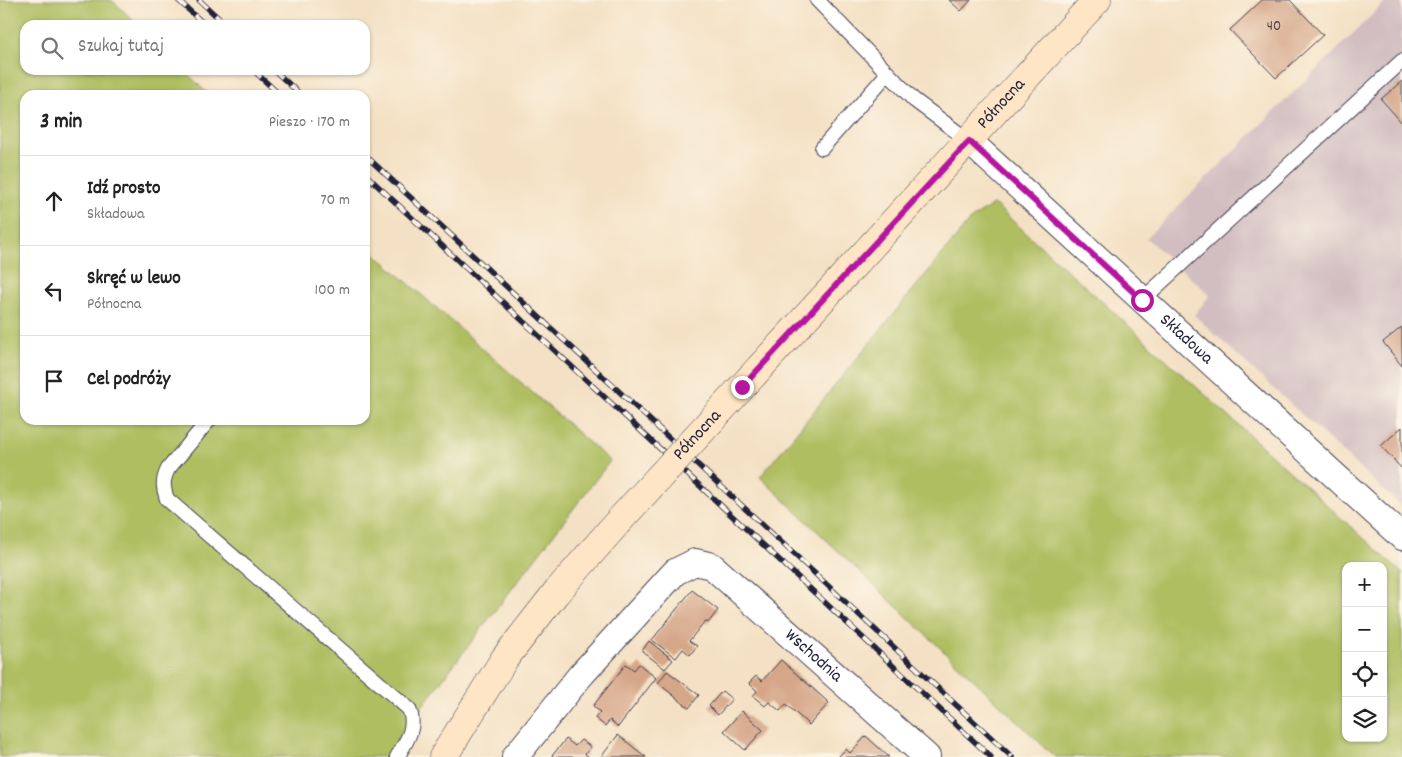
<!DOCTYPE html>
<html lang="pl">
<head>
<meta charset="utf-8">
<style>
	body { margin:0; font-family:Dekko,sans-serif; background:#f6f6f6; color:#222 }
	.controls { position:absolute; right:15px; bottom:15px; display:grid; overflow:hidden; border-radius:10px; box-shadow:0 1px 4px #0004 }
	.controls button { width:45px; height:45px; display:grid; place-items:center; padding:0; border:0; border-bottom:1px solid #e0e0e0; background:#fff; color:#222; font:25px sans-serif }
	.stop { position:absolute; width:15px; height:15px; margin:-11px; border:4px solid #b5179e; border-radius:50%; background:#fff }
	.stop.end { background:#b5179e; border-color:#fff; box-shadow:0 1px 5px #0008 }
	.list { margin:0; padding:0; list-style:none }
	h2 { display:flex; justify-content:space-between; align-items:center; height:65px; margin:0; padding:0 20px; font-size:21px }
	h2 small { font-size:16px; font-weight:400; color:#767676 }
	.list li { display:grid; grid-template-columns:32px 1fr auto; gap:15px; align-items:center; box-sizing:border-box; height:90px; padding:0 20px; border-top:1px solid #e0e0e0 }
	.list b { display:block; font-size:19px; white-space:nowrap }
	.list p { margin:0; font-size:16px; white-space:nowrap; color:#767676 }
	.list em { font-size:16px; font-style:normal; color:#767676 }
	.icon { flex:none; width:28px; height:28px; fill:none; stroke:currentColor; stroke-width:2; stroke-linecap:round; stroke-linejoin:round }
	.map { position:relative; flex:none; width:1402px; height:757px; overflow:hidden }
	.search { position:absolute; background:#fff; box-shadow:0 1px 4px #0004; left:20px; top:20px; width:350px; height:55px; display:flex; align-items:center; gap:12px; box-sizing:border-box; padding:0 18px; border-radius:15px; color:#767676; font-size:19px }
	.panel { position:absolute; background:#fff; box-shadow:0 1px 4px #0004; left:20px; top:90px; width:350px; height:335px; border-radius:15px }
	.map>svg:first-child { display:block }
</style>
</head>
<body>
<div class="map">
<svg width="1402" height="757" viewBox="0 0 1402 757">
	<rect width="100%" height="100%" fill="#fcf5e5"/>
	<filter id="ink" filterUnits="userSpaceOnUse"><feTurbulence type="fractalNoise" baseFrequency=".02" numOctaves="2"/><feDisplacementMap in="SourceGraphic" scale="10" xChannelSelector="R" yChannelSelector="G"/><feConvolveMatrix kernelMatrix="1 2 1 2 8 2 1 2 1" color-interpolation-filters="sRGB"/></filter>
	<filter id="wash" filterUnits="userSpaceOnUse"><feTurbulence type="fractalNoise" baseFrequency=".0096" numOctaves="4" result="noise"/><feDisplacementMap in="SourceGraphic" scale="20" xChannelSelector="R" yChannelSelector="G"/><feGaussianBlur stdDeviation="1.12" result="paint"/><feColorMatrix in="noise" values="0 0 0 0 0 0 0 0 0 0 0 0 0 0 0 0 0 1.4 0 .05"/><feComposite in="paint" operator="in"/></filter>
	<g filter="url(#wash)">
		<rect width="100%" height="100%" fill="#f4e1c5"/>
		<path fill="#d2bec1" d="M1387 0H1402V507L1194 315 1210 295 1146 238Z"/>
		<path fill="#aebe61" stroke="#68704e" fill-rule="evenodd" d="M0 0H112L138 25H25V70H184L209 95H25V420H365V245L610 461 413 718 389 757H0Z
			M994 204 1402 573V757H1055L760 477 971 219ZM1346 566H1383V738H1346Z"/>
		<g id="blocks">
			<path fill="#d5a688" d="M949 0H971L961 11Z
				M1262 0H1290L1323 35 1276 78 1230 30Z
				M1402 81V123L1381 99Z
				M1402 327V366L1383 342Z
				M1402 427V469L1381 446Z
				M692 590 718 610 708 623 705 621 689 641 697 646 690 655 683 649 676 658 652 640Z
				M649 641 673 660 665 669 642 651Z
				M781 660 829 703 809 725 786 704 780 711 769 702 765 706 753 696 757 691 749 683 756 676 762 681Z
				M626 664 634 670 639 664 656 678 618 727 610 720 605 726 595 718 600 712 593 706Z
				M667 671 699 695 689 708 658 683Z
				M722 691 732 699 718 715 709 706Z
				M742 711 763 730 745 750 724 731Z
				M618 735 646 757H601Z
				M866 736 889 757H838L846 749 850 753Z
				M566 739 575 746 581 740 591 747 585 754 589 757H551Z"/>
		</g>
	</g>
	<g filter="url(#ink)">
		<use href="#blocks" fill-opacity="0" stroke="#423f50" stroke-width="1"/>
		<g fill="none" stroke-linecap="round" stroke-linejoin="round">
			<g stroke="#423f50" stroke-width="16">
				<path id="lane" d="M817 0 914 100 969 141
					M822 148 888 73
					M1142 300 1402 61
					M209 420 168 469C162 481 163 487 167 499L409 709C417 727 406 742 397 757"/>
			</g>
			<g stroke="#423f50" stroke-width="28">
				<g id="street">
					<path id="s1" d="M969 141 1402 537"/>
					<path id="s2" d="M515 757 580 676 675 572 695 562 712 566 927 757"/>
				</g>
			</g>
			<g stroke="#423f50" stroke-width="29">
				<g id="secondary">
					<path id="s3" d="M742 387 1097 0"/>
					<path d="M443 757 505 658 555 594 617 523"/>
				</g>
			</g>
			<use href="#lane" stroke="#fff" stroke-width="14"/>
			<use href="#street" stroke="#fff" stroke-width="26"/>
			<use href="#secondary" stroke="#fde5c5" stroke-width="28"/>
			<g stroke="#22223b" stroke-width="5.5">
				<path id="rail" d="M178 0 205 25
					M199 0 226 25
					M253 70 280 95
					M274 70 301 95
					M365 155 1012 757
					M365 174 991 757"/>
			</g>
			<use href="#rail" stroke="#fcf5e5" stroke-width="4" stroke-dasharray="11" stroke-linecap="butt"/>
			<g stroke="#423f50" stroke-width="29" stroke-linecap="butt">
				<g id="secondary-bridge">
					<path id="s4" d="M617 523 742 387"/>
				</g>
			</g>
			<use href="#secondary-bridge" stroke="#fde5c5" stroke-width="28"/>
		</g>
	</g>
	<g fill="none" stroke-linecap="round" stroke-linejoin="round" filter="url(#ink)">
		<path stroke="#b5179e" stroke-width="6" d="M742 387 969 141 1142 300"/>
	</g>
	<g text-anchor="middle" dominant-baseline="central" stroke-width="4" stroke-linejoin="round" paint-order="stroke">
		<g font-size="15" fill="#4f434e">
			<text x="1274" y="27">40</text>
		</g>
		<g font-size="18" fill="#22223b" stroke="#fcf5e5">
			<text stroke="none"><textPath href="#s3" startOffset="384">Północna</textPath></text>
			<text stroke="none"><textPath href="#s1" startOffset="294">Składowa</textPath></text>
			<text stroke="none"><textPath href="#s4" startOffset="119">Północna</textPath></text>
			<text stroke="none"><textPath href="#s2" startOffset="420">Wschodnia</textPath></text>
		</g>
	</g>
</svg>
<div class="controls">
<button>+</button>
<button>−</button>
<button><svg class="icon" aria-label="locate" viewBox="0 0 24 24"><circle cx="12" cy="12" r="6"/><path d="M12 2v4M12 18v4M2 12h4M18 12h4"/></svg></button>
<button><svg class="icon" aria-label="layers" viewBox="0 0 24 24"><path d="M12 4l9 5-9 5-9-5zM3 14l9 5 9-5"/></svg></button>
</div>
<div class="stop" style="left:1142px;top:300px"></div>
<div class="stop end" style="left:742px;top:387px"></div>
<div class="search"><svg class="icon" aria-label="search" viewBox="0 0 24 24"><circle cx="10" cy="10" r="6"/><path d="M15 15l6 6"/></svg>Szukaj tutaj</div>
<section class="panel">
<h2>3 min<small>Pieszo · 170 m</small></h2>
<ul class="list">
<li><svg class="icon" aria-label="ahead" viewBox="0 0 24 24"><path d="M12 20V5M6 11l6-6 6 6"/></svg><div><b>Idź prosto</b><p>Składowa</p></div><em>70 m</em></li>
<li><svg class="icon" aria-label="left" viewBox="0 0 24 24"><path d="M17 20v-9H6M10 6l-5 5 5 5"/></svg><div><b>Skręć w lewo</b><p>Północna</p></div><em>100 m</em></li>
<li><svg class="icon" aria-label="arrive" viewBox="0 0 24 24"><path d="M6 21V4h12l-3 4 3 4H6"/></svg><div><b>Cel podróży</b></div></li>
</ul>
</section>
</div>
</body>
</html>
